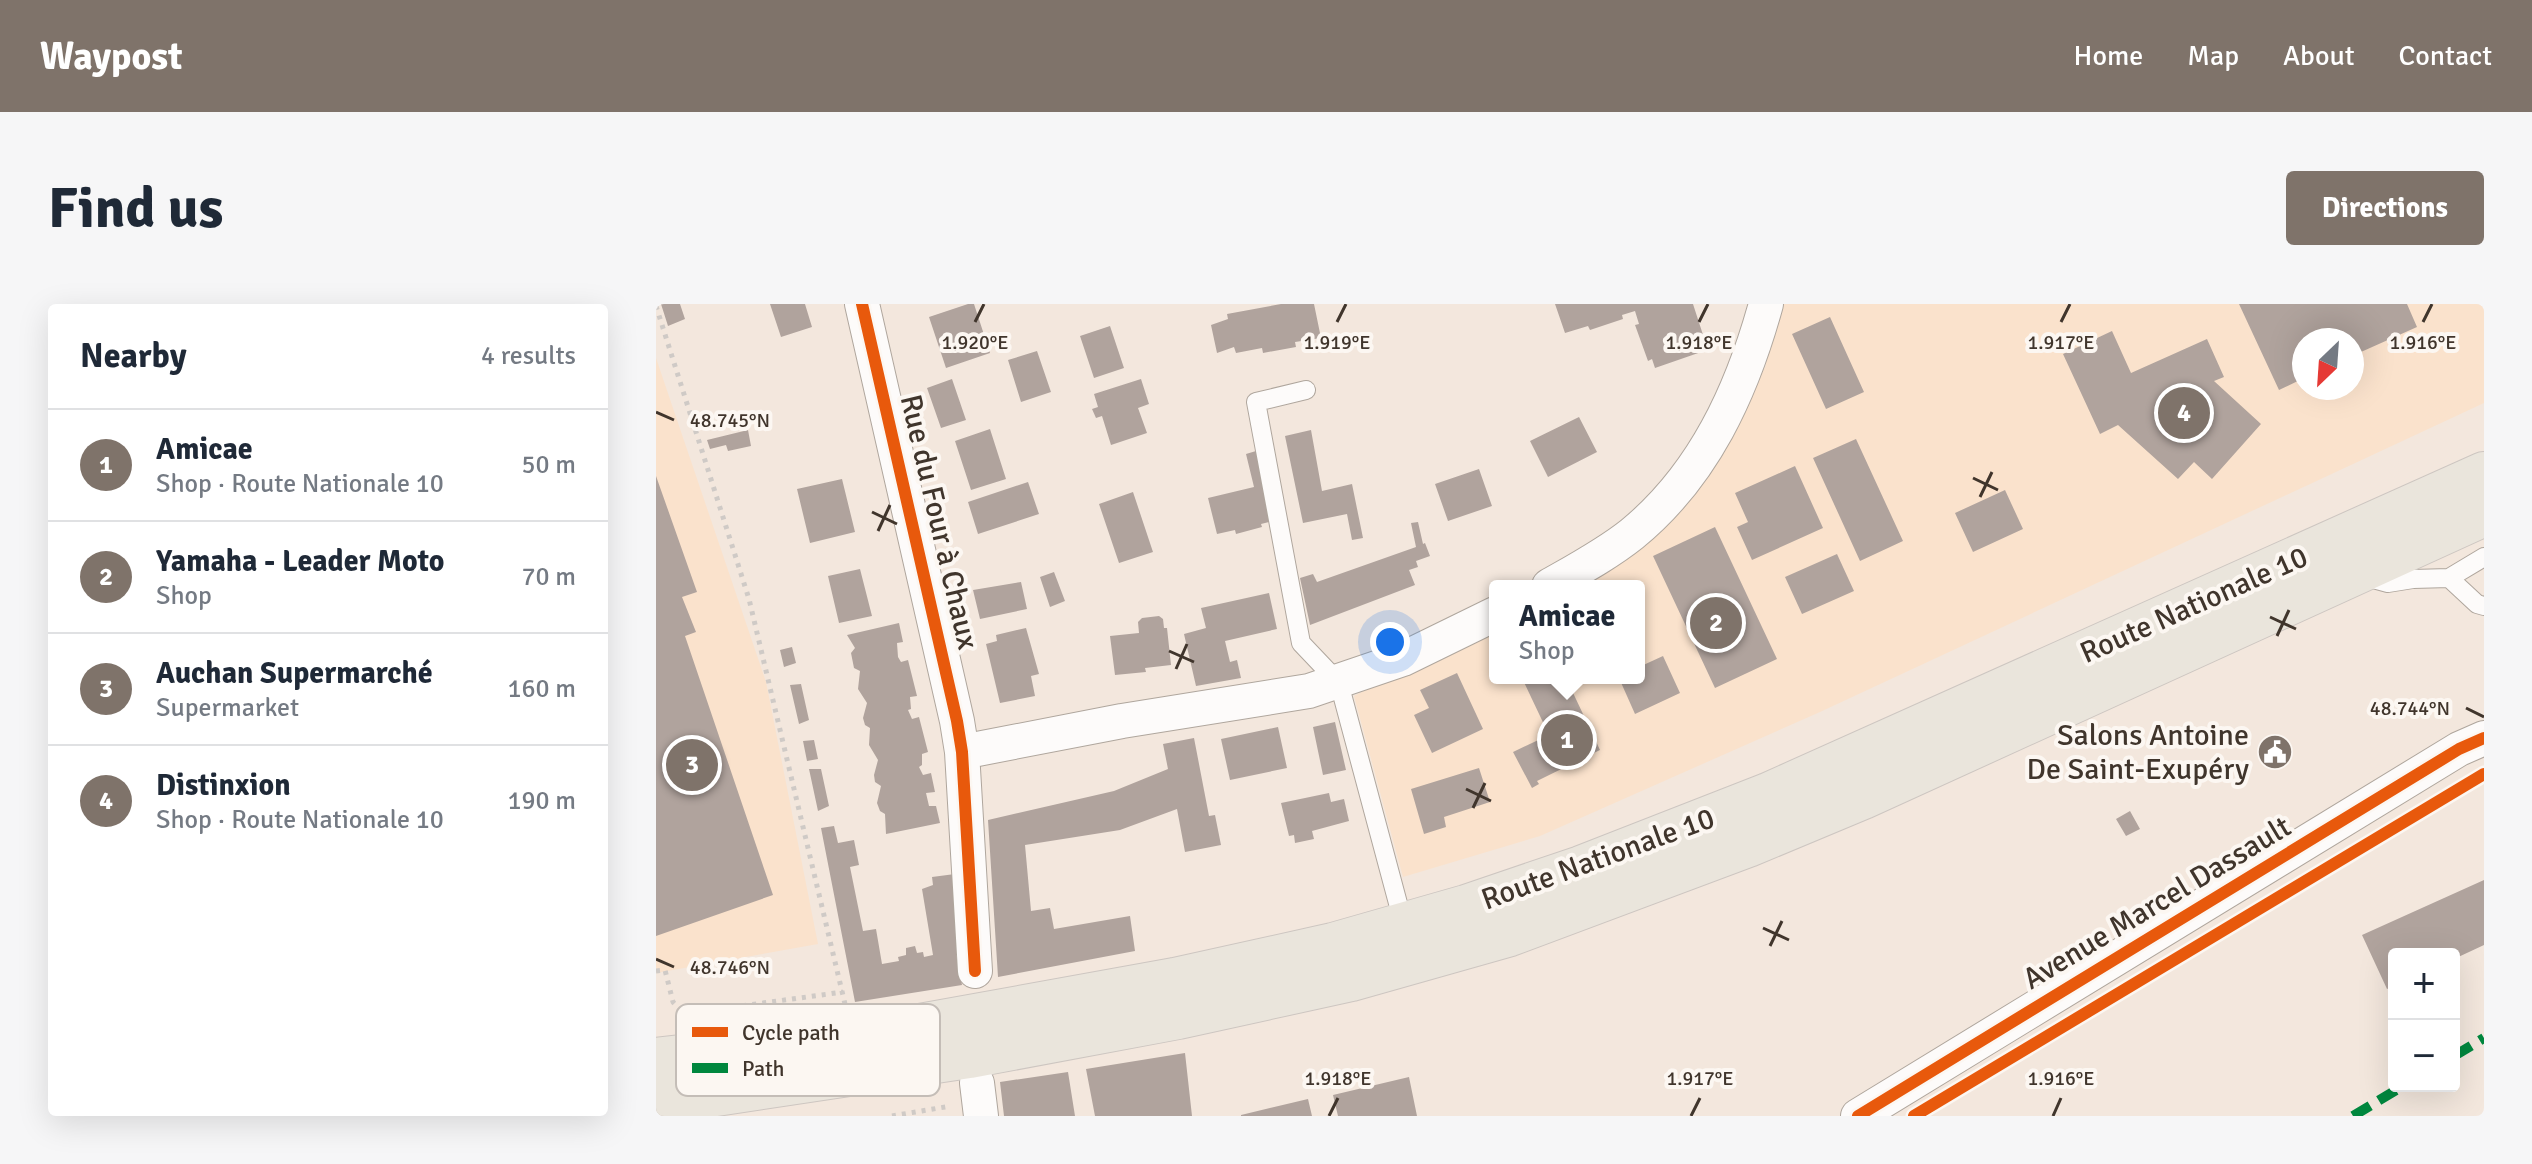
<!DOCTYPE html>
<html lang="en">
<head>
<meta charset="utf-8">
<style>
	body { margin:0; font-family:Signika,sans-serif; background:#f6f6f7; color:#1f2937 }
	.controls { position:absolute; right:24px; bottom:24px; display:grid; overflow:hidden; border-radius:8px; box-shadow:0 8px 32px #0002 }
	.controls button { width:72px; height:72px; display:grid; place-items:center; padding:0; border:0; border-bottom:2px solid #e0e1e3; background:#fff; color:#1f2937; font:40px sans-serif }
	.compass { position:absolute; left:1636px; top:24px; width:72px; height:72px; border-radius:50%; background:#fff; box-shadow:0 8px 32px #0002; rotate:205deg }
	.you { position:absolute; left:734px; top:338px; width:28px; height:28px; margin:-20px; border:6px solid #fff; border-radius:50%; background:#1a73e8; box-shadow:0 0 0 12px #1a73e833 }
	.badge { display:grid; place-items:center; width:52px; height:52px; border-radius:50%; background:#7f736a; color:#fff; font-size:26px; font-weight:700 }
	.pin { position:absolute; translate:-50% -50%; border:4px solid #fff; box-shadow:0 2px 8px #0006 }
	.popup { position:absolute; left:833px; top:276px; width:156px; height:104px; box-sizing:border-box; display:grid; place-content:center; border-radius:8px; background:#fff; filter:drop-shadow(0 2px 6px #0005); font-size:26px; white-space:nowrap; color:#747a83 }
	.popup b { font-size:30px; color:#1f2937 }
	.popup::after { content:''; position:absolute; left:50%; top:100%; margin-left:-16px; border:16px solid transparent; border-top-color:#fff }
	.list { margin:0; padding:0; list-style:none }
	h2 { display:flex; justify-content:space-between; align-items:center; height:104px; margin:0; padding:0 32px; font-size:34px }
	h2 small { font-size:26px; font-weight:400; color:#747a83 }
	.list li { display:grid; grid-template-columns:52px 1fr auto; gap:24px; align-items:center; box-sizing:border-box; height:112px; padding:0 32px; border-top:2px solid #e0e1e3 }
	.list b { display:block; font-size:30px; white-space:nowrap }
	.list p { margin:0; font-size:26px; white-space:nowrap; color:#747a83 }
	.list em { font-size:26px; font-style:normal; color:#747a83 }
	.map { position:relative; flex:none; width:1828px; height:812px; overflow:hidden; border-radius:8px }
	header { display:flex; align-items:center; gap:48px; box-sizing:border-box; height:112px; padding:0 40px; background:#7f736a; color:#fff }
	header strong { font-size:38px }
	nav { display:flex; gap:44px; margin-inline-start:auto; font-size:28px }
	.intro { display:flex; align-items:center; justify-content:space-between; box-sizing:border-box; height:192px; padding:0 48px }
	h1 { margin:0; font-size:56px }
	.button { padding:20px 36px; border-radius:8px; background:#7f736a; color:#fff; font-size:28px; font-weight:700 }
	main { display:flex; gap:48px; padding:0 48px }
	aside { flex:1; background:#fff; border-radius:8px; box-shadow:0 8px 32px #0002 }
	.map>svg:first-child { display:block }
</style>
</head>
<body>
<header>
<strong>Waypost</strong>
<nav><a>Home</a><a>Map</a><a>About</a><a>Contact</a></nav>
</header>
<div class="intro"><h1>Find us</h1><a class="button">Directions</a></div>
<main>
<aside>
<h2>Nearby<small>4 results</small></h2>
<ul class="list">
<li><span class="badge">1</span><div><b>Amicae</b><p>Shop · Route Nationale 10</p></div><em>50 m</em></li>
<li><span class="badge">2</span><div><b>Yamaha - Leader Moto</b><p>Shop</p></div><em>70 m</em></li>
<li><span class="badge">3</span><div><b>Auchan Supermarché</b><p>Supermarket</p></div><em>160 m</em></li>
<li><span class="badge">4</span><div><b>Distinxion</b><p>Shop · Route Nationale 10</p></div><em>190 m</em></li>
</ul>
</aside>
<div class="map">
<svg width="1828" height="812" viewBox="0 0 1828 812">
	<rect width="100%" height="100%" fill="#f3e7dd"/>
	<path fill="#fae2cc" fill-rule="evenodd" d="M1091 0H1828V99L1164 408 884 532 747 573 698 392 839 319V374H983V282H911L1029 198 1076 134 1110 61ZM1648 36H1696V84H1648Z
		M0 54 110 378 162 640 0 669Z"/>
	<path fill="#b0a39d" d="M5 0H24L29 15 12 22Z
		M114 0H149L156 23 125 33Z
		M312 0H318L334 49 290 64 273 13Z
		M625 0H658L665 34 639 38 640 43 607 49 606 44 580 49 578 43 561 49 555 21 572 15 571 10Z
		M899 0H1037L1049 37 1045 39 1048 47 999 64 996 55 992 57 979 21 983 20 979 7 966 11 967 15 934 26 932 22 909 29Z
		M1583 0H1751L1761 23 1696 52V36H1648V74L1623 86Z
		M1174 13 1208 88 1170 105 1136 30Z
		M454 22 468 64 438 74 424 32Z
		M1456 27 1475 69 1551 35 1568 73 1558 77 1605 120 1556 175 1538 158 1522 175 1462 121 1444 130 1407 50Z
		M381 47 395 88 365 98 352 56Z
		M296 75 310 116 285 124 271 84Z
		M485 75 493 100 482 104 491 129 455 141 446 112 440 114 436 105 442 103 438 90Z
		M923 113 941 148 892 173 874 137Z
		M334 125 350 175 315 186 299 137Z
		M92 126 95 142 72 147 70 141 54 145 51 136Z
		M655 126 666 187 696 180 707 234 696 236 691 210 647 219 629 132Z
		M1200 135 1247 237 1204 257 1157 154Z
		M600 147 617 217 605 220 606 223 580 230 579 226 561 230 552 194 598 183 590 150Z
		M1139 162 1167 224 1096 256 1081 223 1092 218 1079 189Z
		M823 165 836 202 792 217 779 180Z
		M0 172 41 288 26 293 40 328 29 332 117 591 0 632Z
		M186 175 199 228 154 239 141 185Z
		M372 178 383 210 322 230 312 198Z
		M1349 186 1367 225 1317 248 1299 209Z
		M477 188 497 248 463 259 443 200Z
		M762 218 767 240 769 239 774 252 760 257 762 263 753 266 759 281 654 321 644 274 657 270 661 278 760 243 755 219Z
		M1059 223 1121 355 1059 384 997 252Z
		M1181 250 1198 287 1146 310 1129 273Z
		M204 265 216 312 183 319 172 272Z
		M398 268 409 297 394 303 384 273Z
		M365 278 371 305 324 315 317 286Z
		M613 289 621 325 569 337 574 358 581 356 585 374 540 382 528 330 550 324 545 304Z
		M503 312 507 315 508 324H511L515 361 489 364 490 368 459 371 454 332 483 329 482 318 486 314Z
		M243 319 247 338 241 339 242 353 245 358 252 356 261 392 254 393 255 405 252 406 256 415 263 413 272 448 266 450V461L263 463 267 471 275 469 279 488 270 489 273 502H280L284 519 230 530 229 510 224 507 221 499 225 482 219 478 218 471 222 456 213 441 214 424 209 421 207 414 211 399 202 385 204 367 198 364 195 349 199 344 191 331Z
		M370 324 383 370 375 372 379 392 344 399 330 340 341 337 340 331Z
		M136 343 140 359 128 363 124 346Z
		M1007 352 1024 389 979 410 963 374H983V363Z
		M801 369 827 425 776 449 758 411 773 404 764 386Z
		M866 374H910L944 446 881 477 883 480 876 484 857 448 893 431Z
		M145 380 153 416 143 420 134 381Z
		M679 418 690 466 667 471 657 423Z
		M622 423 631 464 574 476 565 435Z
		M538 434 553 512 559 511 565 541 529 548 521 505 464 526 369 541 375 607 394 604 398 625 474 612 479 647 342 673 332 516 458 487 512 465 507 440Z
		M158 436 162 455 151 457 147 437Z
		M823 464 834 498 788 513 790 523 768 530 755 485Z
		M153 465H165L173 502 162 507Z
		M673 489 675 498 688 495 693 517 656 527 658 535 639 539 638 531 633 532 625 499Z
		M1474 507 1484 525 1470 532 1460 515Z
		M178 522 182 539 198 536 203 561 194 563 207 627 220 625 226 660 243 657 242 653 250 651V644L259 642 261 649 267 648 268 653 277 651 266 585 277 581 276 573 299 570 303 649 300 650 306 681 199 698 165 524Z
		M1828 576V641L1798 655V650H1738V682L1731 685 1706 631Z
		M529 749 536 812H439L430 765Z
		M412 768 419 812H348L344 778Z
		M753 773 761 812H682L677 791Z
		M652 795 656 812H585V811Z"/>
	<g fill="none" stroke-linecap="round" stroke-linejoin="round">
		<g stroke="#afa69d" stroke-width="20">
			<path id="service" d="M650 86 600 98 645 339 683 379 743 603
				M1710 273 1732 279 1757 275 1793 274 1828 253
				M1793 274 1821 300 1828 302"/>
		</g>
		<g stroke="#afa69d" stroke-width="36">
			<path id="minor" d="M206 0 301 417 306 448 319 667
				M893 282C921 266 951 250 976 230 1048 171 1086 87 1110 0
				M306 448 466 417 653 387 747 355 839 310
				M321 779 325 812
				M1202 812 1803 445 1828 434"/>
		</g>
		<g stroke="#cdc6c1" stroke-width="46">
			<path id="primary" d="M0 756 203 733 519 676 677 641 810 603 925 564 1112 491 1828 170
				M0 799 313 752 522 713 695 675 854 630 1092 541 1207 493 1828 210"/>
		</g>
		<path stroke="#cfcac6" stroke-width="5" stroke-dasharray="4 6" stroke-linecap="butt" d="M0 2 93 295 189 700
			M0 667 9 666 17 698 27 709
			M27 710 187 688
			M236 812 295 802"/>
		<use href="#service" stroke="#fdfbfa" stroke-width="18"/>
		<use href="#minor" stroke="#fdfbfa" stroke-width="34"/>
		<use href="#primary" stroke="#eae5dc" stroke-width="44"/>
		<path stroke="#00873e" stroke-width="10" stroke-dasharray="20 10" stroke-linecap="butt" d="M1798 752 1828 734
			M1697 812 1747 782"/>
		<g stroke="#fcf7f2" stroke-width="17">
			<path id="cycleway" d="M206 0 301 417 306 448 319 667
				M1202 812 1803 445 1828 434
				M1258 812 1828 470"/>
		</g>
		<use href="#cycleway" stroke="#e8590c" stroke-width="12"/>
	</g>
	<path fill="none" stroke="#40352c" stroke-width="3" d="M319 18 328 0M681 18 690 0M1043 18 1052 0M1405 18 1414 0M1767 18 1776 0M0 108 18 116M1317 174 1342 186M1324 193 1336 168M216 208 241 220M222 227 234 201M1614 313 1640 325M1621 332 1633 306M513 347 538 358M520 365 531 340M1810 404 1828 413M810 485 835 497M817 504 829 479M1107 624 1133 636M1114 642 1126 617M0 655 18 663M673 812 682 794M1035 812 1044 794M1397 812 1405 794"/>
	<defs>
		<g id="civic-disc" transform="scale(1.8)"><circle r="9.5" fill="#7f736a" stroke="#fcf7f2"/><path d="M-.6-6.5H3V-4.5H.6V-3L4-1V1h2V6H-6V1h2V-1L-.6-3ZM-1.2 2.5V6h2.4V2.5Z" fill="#fff"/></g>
	</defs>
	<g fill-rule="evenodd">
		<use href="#civic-disc" x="1619" y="448"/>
	</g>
	<g text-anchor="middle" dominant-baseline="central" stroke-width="8" stroke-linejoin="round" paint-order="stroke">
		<g font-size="30" fill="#40352c" stroke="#fcf7f2">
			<text transform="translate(283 218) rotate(77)">Rue du Four à Chaux</text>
			<text transform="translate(1538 301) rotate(-24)">Route Nationale 10</text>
			<text transform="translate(942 555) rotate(-20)">Route Nationale 10</text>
			<text transform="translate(1501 599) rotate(-31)">Avenue Marcel Dassault</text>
		</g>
		<g font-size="30" fill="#40352c" stroke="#fcf7f2" text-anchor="end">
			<text x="1593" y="431">Salons Antoine<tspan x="1593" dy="34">De Saint-Exupéry</tspan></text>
		</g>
	</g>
	<rect x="20" y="700" width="264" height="92" rx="12" fill="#fcf7f2" stroke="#c4bdb7" stroke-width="2"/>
	<rect x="36" y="723" width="36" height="10" fill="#e8590c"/>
	<rect x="36" y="759" width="36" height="10" fill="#00873e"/>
	<g font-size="22" fill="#40352c">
		<text x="86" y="736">Cycle path</text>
		<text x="86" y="772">Path</text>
	</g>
	<g font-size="20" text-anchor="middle" fill="#40352c" stroke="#fcf7f2" stroke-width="8" stroke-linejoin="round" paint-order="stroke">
		<text x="319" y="45">1.920°E</text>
		<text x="681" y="45">1.919°E</text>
		<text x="1405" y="45">1.917°E</text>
		<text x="1767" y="45">1.916°E</text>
		<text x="1043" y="45">1.918°E</text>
		<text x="74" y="123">48.745°N</text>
		<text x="1754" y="411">48.744°N</text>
		<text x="74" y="670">48.746°N</text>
		<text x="682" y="781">1.918°E</text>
		<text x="1044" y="781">1.917°E</text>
		<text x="1405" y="781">1.916°E</text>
	</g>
</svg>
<div class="controls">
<button>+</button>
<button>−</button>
</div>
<svg class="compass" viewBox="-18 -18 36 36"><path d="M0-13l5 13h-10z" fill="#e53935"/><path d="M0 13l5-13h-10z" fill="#747a83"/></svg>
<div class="you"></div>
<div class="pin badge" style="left:911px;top:436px">1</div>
<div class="popup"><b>Amicae</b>Shop</div>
<div class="pin badge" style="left:1060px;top:319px">2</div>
<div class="pin badge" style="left:36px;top:461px">3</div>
<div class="pin badge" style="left:1528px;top:109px">4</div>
</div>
</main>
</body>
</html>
